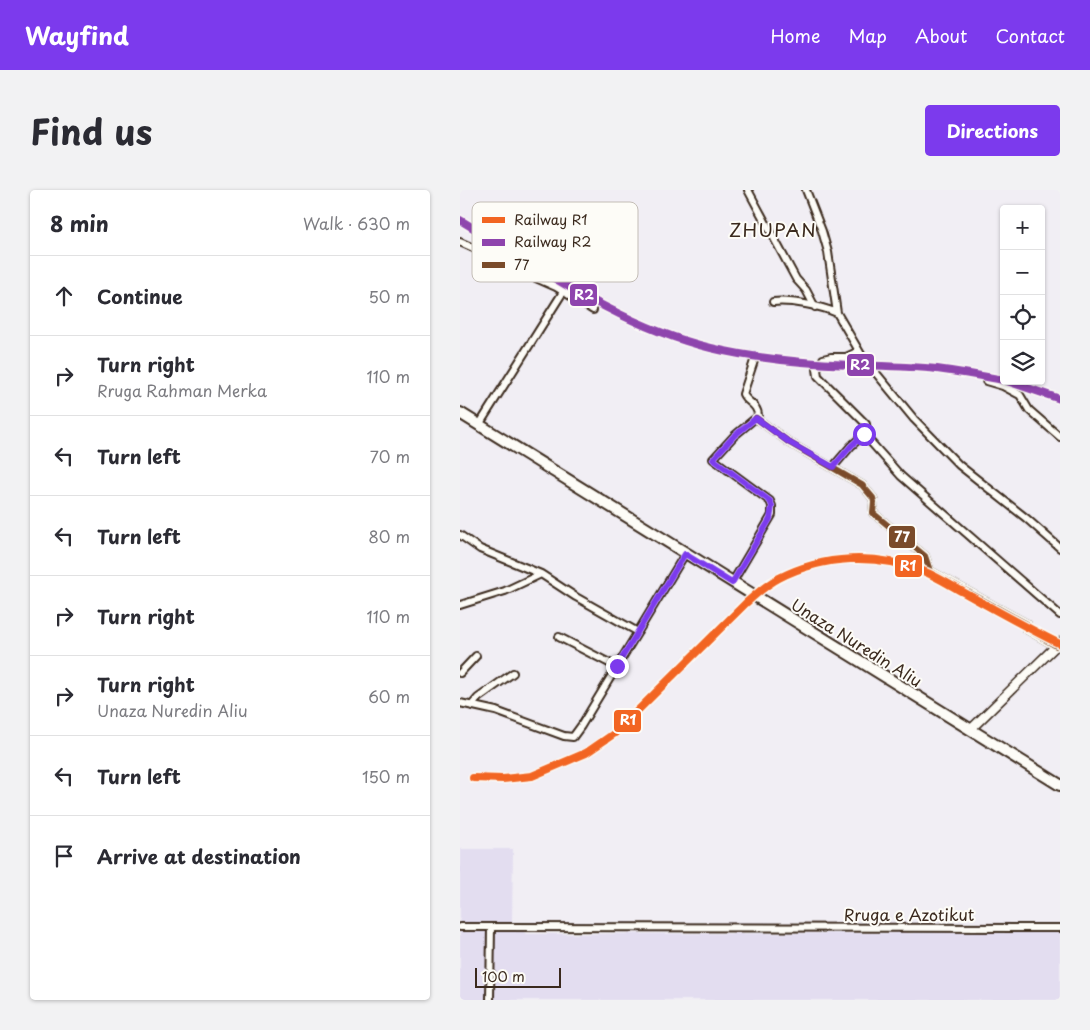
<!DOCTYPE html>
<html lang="en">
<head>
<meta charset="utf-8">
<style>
	body { margin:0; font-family:"Playpen Sans",sans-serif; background:#f2f2f3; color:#2b2b33 }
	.controls { position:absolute; right:15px; top:15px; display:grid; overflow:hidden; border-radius:5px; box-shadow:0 1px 4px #0004 }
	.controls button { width:45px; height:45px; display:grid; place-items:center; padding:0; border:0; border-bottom:1px solid #e1e1e2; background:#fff; color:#2b2b33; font:25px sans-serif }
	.scale { position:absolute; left:15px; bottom:12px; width:86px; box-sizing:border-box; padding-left:5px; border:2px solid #3b2a1e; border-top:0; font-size:14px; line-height:18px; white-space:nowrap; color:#3b2a1e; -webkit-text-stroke:4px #fdfcf7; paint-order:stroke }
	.stop { position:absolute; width:15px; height:15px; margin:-11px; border:4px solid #7c3aed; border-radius:50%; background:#fff }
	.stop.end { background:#7c3aed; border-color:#fff; box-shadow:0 1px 5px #0008 }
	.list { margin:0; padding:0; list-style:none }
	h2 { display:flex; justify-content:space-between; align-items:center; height:65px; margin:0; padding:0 20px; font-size:21px }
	h2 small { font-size:16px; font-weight:400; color:#7c7c81 }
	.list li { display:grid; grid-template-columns:32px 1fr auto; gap:15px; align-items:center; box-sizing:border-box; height:80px; padding:0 20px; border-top:1px solid #e1e1e2 }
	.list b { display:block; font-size:19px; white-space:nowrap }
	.list p { margin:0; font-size:16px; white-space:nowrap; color:#7c7c81 }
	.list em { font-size:16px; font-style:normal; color:#7c7c81 }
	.icon { flex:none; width:28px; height:28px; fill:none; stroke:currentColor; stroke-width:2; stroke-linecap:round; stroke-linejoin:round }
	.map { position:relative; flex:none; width:600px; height:810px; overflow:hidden; border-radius:5px }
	header { display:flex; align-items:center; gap:30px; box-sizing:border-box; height:70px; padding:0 25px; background:#7c3aed; color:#fff }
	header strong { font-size:24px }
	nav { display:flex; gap:28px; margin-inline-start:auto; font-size:18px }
	.intro { display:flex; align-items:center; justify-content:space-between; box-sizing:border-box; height:120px; padding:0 30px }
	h1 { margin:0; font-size:35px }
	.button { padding:12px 22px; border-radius:5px; background:#7c3aed; color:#fff; font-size:18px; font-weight:700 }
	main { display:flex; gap:30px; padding:0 30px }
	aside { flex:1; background:#fff; border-radius:5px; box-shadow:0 1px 4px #0004 }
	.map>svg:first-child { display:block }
</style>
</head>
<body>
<header>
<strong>Wayfind</strong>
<nav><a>Home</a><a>Map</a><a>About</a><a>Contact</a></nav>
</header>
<div class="intro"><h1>Find us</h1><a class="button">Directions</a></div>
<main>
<aside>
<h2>8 min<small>Walk · 630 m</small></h2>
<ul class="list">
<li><svg class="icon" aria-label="ahead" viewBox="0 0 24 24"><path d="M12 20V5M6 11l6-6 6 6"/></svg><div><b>Continue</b></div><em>50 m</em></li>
<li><svg class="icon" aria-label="right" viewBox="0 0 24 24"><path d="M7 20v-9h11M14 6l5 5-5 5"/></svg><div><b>Turn right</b><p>Rruga Rahman Merka</p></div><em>110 m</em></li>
<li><svg class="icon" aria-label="left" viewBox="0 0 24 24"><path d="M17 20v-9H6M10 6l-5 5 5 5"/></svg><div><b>Turn left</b></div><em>70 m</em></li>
<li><svg class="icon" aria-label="left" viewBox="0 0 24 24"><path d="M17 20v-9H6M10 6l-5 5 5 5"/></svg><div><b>Turn left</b></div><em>80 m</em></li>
<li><svg class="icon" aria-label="right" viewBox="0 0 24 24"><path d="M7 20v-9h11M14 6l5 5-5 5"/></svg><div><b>Turn right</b></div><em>110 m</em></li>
<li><svg class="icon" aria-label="right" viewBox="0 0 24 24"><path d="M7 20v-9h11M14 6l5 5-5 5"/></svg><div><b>Turn right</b><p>Unaza Nuredin Aliu</p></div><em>60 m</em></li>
<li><svg class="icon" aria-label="left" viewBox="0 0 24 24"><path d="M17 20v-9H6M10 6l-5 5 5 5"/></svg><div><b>Turn left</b></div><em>150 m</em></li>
<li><svg class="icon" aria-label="arrive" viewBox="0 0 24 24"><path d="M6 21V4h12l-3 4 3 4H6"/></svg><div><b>Arrive at destination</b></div></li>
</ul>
</aside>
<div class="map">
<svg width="600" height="810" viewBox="0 0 600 810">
	<rect width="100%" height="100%" fill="#f1eef4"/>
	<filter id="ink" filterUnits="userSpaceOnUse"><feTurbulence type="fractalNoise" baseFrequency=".02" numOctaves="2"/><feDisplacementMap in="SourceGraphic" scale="10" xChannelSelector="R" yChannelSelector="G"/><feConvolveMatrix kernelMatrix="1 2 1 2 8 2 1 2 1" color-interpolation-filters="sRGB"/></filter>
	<g filter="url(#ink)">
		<path fill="#e3ddf0" d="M0 659H53L52 732 66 744 600 743V810H0Z"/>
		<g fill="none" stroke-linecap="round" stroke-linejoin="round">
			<g stroke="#3b2a1e" stroke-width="10">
				<path id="minor" d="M288 0 336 89 346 100 355 117
					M346 0 362 41 368 62 377 123 402 166 454 229 499 275 566 328 600 358
					M0 52 20 61 44 74 96 97 133 120
					M313 112C331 110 361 116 377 123
					M399 161 386 167H371L363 169 357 179 358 186 406 234 408 249 441 286 600 425
					M526 191 543 196 560 205 569 220 600 247
					M296 228 330 253 402 295 413 308 414 312 413 323 465 366 470 381 567 434 566 439 596 456
					M19 235 103 102
					M373 277 391 256 408 241
					M0 345 20 359 81 384 116 407 178 442
					M272 393 312 325V316L310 311 253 269 274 246 298 226C298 214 287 213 283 204L294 171
					M0 415 45 401 81 384
					M99 447 157 477
					M0 483 16 466
					M0 513 36 521 104 546 113 547 121 536 225 364
					M12 515 18 508 53 483
					M0 737 600 738
					M30 810 31 737"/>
			</g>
			<g stroke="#3b2a1e" stroke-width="11">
				<path id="tertiary" d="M510 540 600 452"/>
			</g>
			<g stroke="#3b2a1e" stroke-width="14">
				<path id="primary" d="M0 223 600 595"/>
			</g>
			<use href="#minor" stroke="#fdfcf7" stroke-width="6"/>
			<use href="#tertiary" stroke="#fdfcf7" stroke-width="8"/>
			<use href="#primary" stroke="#fdfcf7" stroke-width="10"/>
			<g stroke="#fdfcf7" stroke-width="10">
				<path id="bus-1" d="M296 228 330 253 402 295 413 308 414 312 413 323 465 366 470 381 567 434 566 439 596 456"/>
			</g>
			<use href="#bus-1" stroke="#7a4b2a" stroke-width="6"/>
			<g stroke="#fdfcf7" stroke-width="11">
				<path id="rail-1" d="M13 588 43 589 72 586 126 563 155 543 286 413C296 404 307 394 319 388 364 365 416 363 463 381 476 386 490 395 503 402 535 420 567 438 600 454"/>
			</g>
			<g stroke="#fdfcf7" stroke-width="11">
				<path id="rail-2" d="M0 30C80 78 159 136 251 158 296 169 344 173 390 175 419 176 448 176 477 179 499 182 522 186 544 190
					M547 191 600 209"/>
			</g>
			<use href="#rail-1" stroke="#f26522" stroke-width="8"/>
			<use href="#rail-2" stroke="#8e44ad" stroke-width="8"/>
		</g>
	</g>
	<g fill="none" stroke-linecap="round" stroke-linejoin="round" filter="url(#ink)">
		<path stroke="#7c3aed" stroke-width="6" d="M157 476 225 364 272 393 310 329 312 316 310 311 253 269 274 246 296 228 330 253 373 277 391 256 404 244"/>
	</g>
	<g text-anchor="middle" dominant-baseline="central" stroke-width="4" stroke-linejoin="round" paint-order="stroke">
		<g font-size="16" fill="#3b2a1e" stroke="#fdfcf7">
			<text transform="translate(397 452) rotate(32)">Unaza Nuredin Aliu</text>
			<text x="449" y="724">Rruga e Azotikut</text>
		</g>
		<g font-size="19" letter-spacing="1" fill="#3b2a1e" stroke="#fdfcf7">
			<text x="313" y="39">ZHUPAN</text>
		</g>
	</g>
	<rect x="12" y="12" width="166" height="80" rx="8" fill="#fdfcf7" stroke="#c3bdb6" stroke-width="1"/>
	<rect x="22" y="27" width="23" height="6" fill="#f26522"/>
	<rect x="22" y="49" width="23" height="7" fill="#8e44ad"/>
	<rect x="22" y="72" width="23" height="6" fill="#7a4b2a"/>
	<g font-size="14" fill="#3b2a1e">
		<text x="54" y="35">Railway R1</text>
		<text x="54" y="57">Railway R2</text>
		<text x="54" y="80">77</text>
	</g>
	<g stroke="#fdfcf7" stroke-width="2">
		<rect x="109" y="93" width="29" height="24" rx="5" fill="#8e44ad"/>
		<rect x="386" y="163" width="29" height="24" rx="5" fill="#8e44ad"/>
		<rect x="428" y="335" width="28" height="24" rx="5" fill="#7a4b2a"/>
		<rect x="434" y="364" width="29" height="24" rx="5" fill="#f26522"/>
		<rect x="153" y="519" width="29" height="24" rx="5" fill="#f26522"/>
	</g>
	<g font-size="14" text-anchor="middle" font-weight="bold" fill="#fff">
		<text x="124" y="110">R2</text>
		<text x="400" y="180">R2</text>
		<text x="442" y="352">77</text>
		<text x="448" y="381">R1</text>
		<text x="168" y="535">R1</text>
	</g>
</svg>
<div class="controls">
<button>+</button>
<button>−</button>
<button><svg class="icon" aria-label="locate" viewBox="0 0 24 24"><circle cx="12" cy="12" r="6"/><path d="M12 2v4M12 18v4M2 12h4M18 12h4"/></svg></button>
<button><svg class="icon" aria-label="layers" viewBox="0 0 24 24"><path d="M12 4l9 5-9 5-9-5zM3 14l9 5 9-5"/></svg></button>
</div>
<div class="scale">100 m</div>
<div class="stop" style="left:404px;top:244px"></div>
<div class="stop end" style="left:157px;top:476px"></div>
</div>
</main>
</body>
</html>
